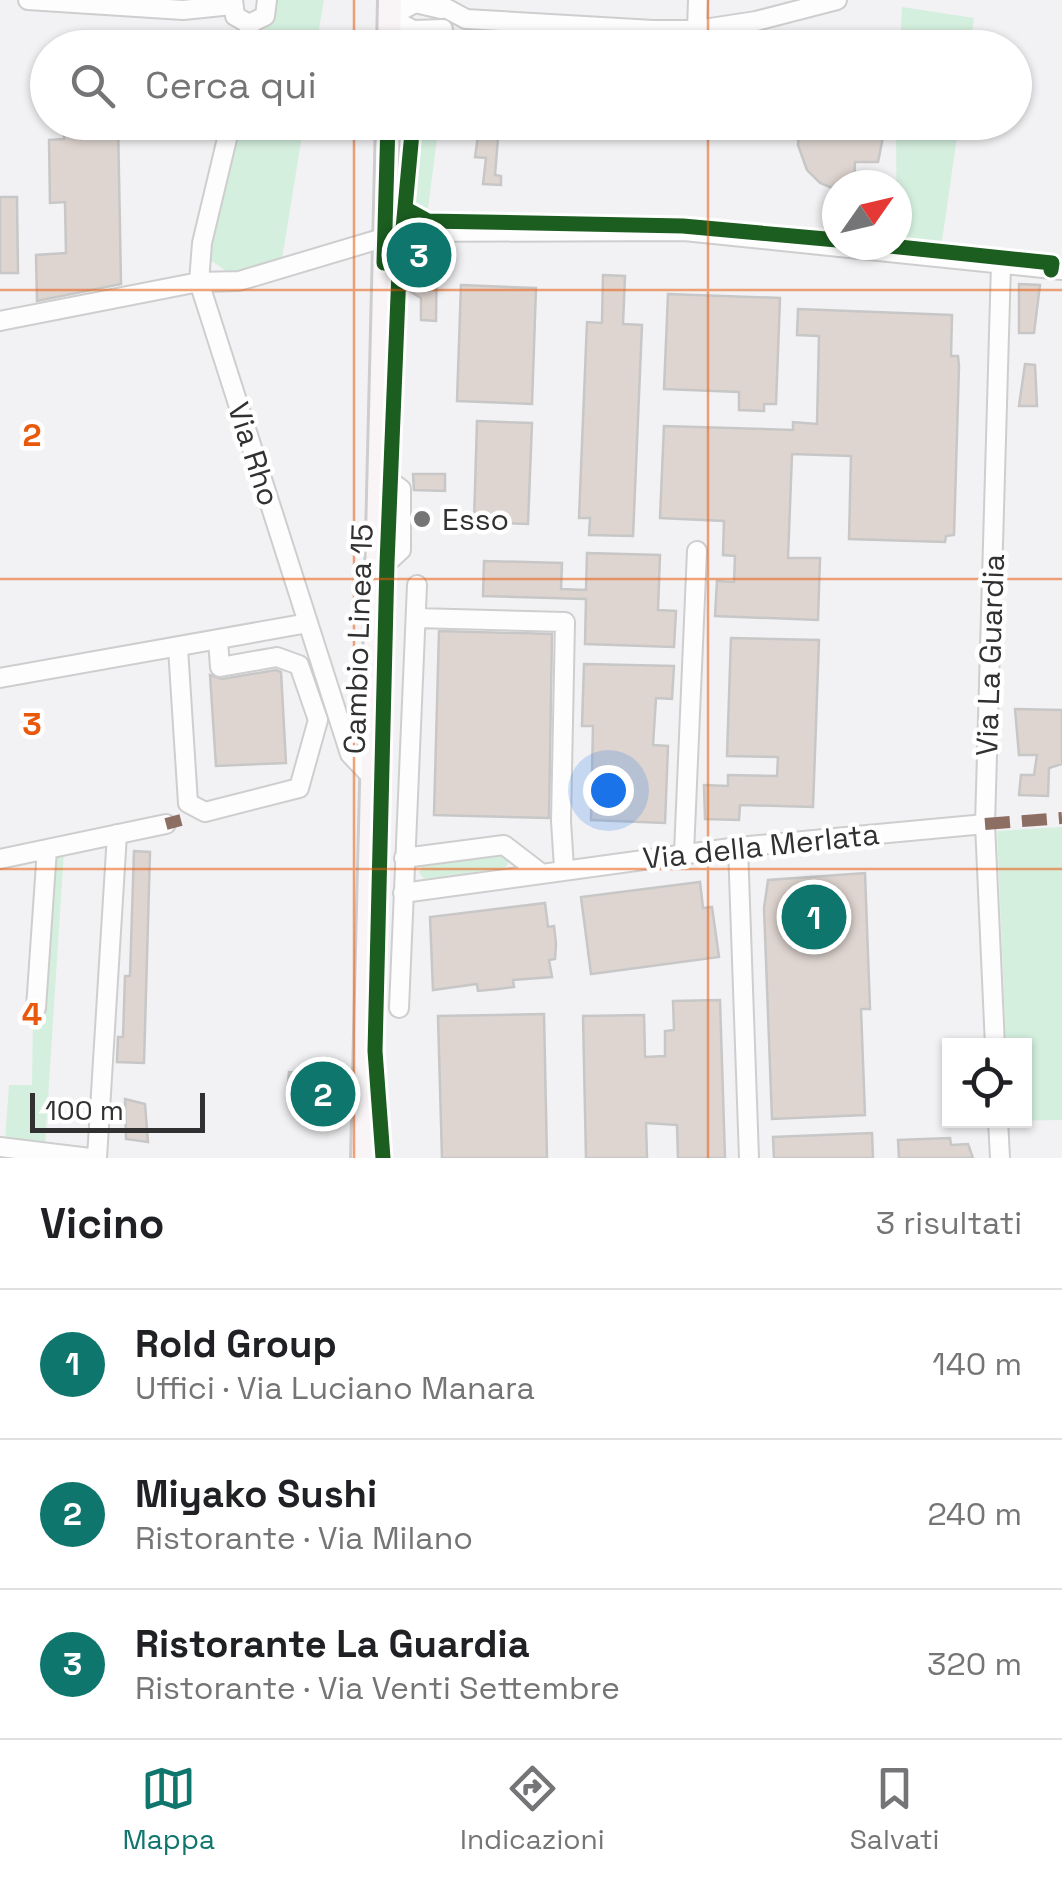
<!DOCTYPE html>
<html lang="it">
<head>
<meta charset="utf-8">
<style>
	body { margin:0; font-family:"Space Grotesk",sans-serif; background:#f6f6f6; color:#202124 }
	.controls { position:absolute; right:30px; bottom:30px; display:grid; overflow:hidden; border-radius:0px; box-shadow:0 2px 8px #0004 }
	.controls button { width:90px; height:90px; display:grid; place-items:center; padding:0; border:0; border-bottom:2px solid #e0e0e0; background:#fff; color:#202124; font:50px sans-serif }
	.compass { position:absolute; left:822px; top:170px; width:90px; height:90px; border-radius:50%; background:#fff; box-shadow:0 2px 8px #0004; rotate:56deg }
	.scale { position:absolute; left:30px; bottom:25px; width:175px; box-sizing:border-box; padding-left:10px; border:5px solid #313132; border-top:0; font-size:28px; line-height:35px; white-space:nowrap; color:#313132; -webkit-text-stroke:8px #fff; paint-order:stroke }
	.you { position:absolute; left:608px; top:790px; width:35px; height:35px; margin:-25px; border:8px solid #fff; border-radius:50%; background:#1a73e8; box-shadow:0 0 0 15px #1a73e833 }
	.badge { display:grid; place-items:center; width:65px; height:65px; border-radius:50%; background:#0f766e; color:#fff; font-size:32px; font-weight:700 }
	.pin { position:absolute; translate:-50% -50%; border:5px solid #fff; box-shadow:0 2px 10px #0006 }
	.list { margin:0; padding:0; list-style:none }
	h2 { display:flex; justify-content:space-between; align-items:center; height:130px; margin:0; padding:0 40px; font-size:42px }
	h2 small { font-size:32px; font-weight:400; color:#757577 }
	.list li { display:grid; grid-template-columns:65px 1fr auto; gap:30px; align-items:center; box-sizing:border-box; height:150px; padding:0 40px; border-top:2px solid #e0e0e0 }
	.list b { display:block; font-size:38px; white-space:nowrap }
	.list p { margin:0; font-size:32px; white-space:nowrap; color:#757577 }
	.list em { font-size:32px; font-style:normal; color:#757577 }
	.icon { flex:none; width:55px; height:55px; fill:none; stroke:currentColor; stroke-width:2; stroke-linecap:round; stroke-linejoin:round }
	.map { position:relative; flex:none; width:1062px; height:1158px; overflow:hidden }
	.search { position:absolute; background:#fff; box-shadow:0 2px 8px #0004; left:30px; right:30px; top:30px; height:110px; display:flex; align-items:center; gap:25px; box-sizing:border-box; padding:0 35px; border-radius:55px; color:#757577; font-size:38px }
	.sheet { height:580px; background:#fff }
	nav { display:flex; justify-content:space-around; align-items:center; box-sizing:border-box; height:140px; border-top:2px solid #e0e0e0; background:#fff; font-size:28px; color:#757577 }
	nav a { display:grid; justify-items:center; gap:5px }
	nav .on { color:#0f766e }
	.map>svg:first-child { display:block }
</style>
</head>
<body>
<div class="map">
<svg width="1062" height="1158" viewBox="0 0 1062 1158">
	<rect width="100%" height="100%" fill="#f2f2f4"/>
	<path fill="#d4efde" d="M273 0H324L316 47 258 48Z
		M902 7 974 18 970 47H900Z
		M240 123H304L282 259 229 273 209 259Z
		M400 123H439L426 224 409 221 399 203Z
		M896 123H959L941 248 890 247 897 245Z
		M1062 827V1120L1009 1121 1024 1120V1046L1006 1045 997 831Z
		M64 851 45 1145 5 1141 9 1085H32L33 1019H41L51 853Z
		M503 856 509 862 505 868 424 879 419 873 423 866Z"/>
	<path fill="#dfd5d0" stroke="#c7c7c7" stroke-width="2.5" d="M63 122H118L121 284 37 301 36 255 66 253 65 202 50 203 49 140 64 139Z
		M831 122H863V129H877L883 137 878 162H855L854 185H837V190L820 183 807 170 798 145 799 130 830 132Z
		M478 136 498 138 495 175 501 176V185L483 184 486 158 475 157Z
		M0 197H17L18 273H0Z
		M437 244 436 321 421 320V298L411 292V248Z
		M603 275 625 276 623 324 642 325 633 536 589 535 590 518H579L587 322 602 323Z
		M1019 284 1040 285 1034 333H1019Z
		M461 285 536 288 532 404 457 401Z
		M668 294 780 298 776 404H764V411L739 410V392L664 389Z
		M798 309 952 315 951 356H958L959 366 954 535 946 536 945 542 849 539 851 456 792 454 788 558H820L818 620 715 616 717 581 734 582 735 556 723 555 724 521 660 518 664 426 793 430V422L817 424 819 336 797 335Z
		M1025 364 1035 365 1037 406H1019Z
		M477 421 532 423 528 524 474 522Z
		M413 474H445V491L414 490Z
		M587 553 660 555 658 610 676 611 674 647 585 644 586 599 483 596 484 561 562 563 561 589 586 590Z
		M439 631 552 634 549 818 434 815Z
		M731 638 819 640 813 807 740 805 739 820 705 819 704 785 728 786V775L777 776 778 757 727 756Z
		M584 664 674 666 672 699 656 698 653 745 668 746 665 823 591 820 593 726H582Z
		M276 670 281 672 286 763 216 766 210 675 222 679Z
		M1015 709 1062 710V764L1049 768 1048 796 1019 795 1021 775H1034L1037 755H1019Z
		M134 851 150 852 144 1063 117 1062 118 1037H123L125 976H130Z
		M865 873 870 1009H861L865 1115 772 1119 764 908 768 880Z
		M700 882 703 908 712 907 719 957 591 974 581 897Z
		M545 903 548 927 554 926 556 944 555 959 549 960 552 977 513 980 514 987 498 989 478 991 477 984 433 990 430 917Z
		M720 1000 725 1158H678L677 1125 646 1123 647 1158H586L583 1016 644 1015 645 1057 665 1056V1031L674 1030 673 1001Z
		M544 1014 547 1158H442L438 1016Z
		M289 1072 344 1076 341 1112 312 1109V1086L288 1083Z
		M125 1099 145 1104 148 1142 126 1139Z
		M872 1133 873 1158H774L773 1137Z
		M950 1138 951 1145 968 1144 973 1158H899L898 1140Z"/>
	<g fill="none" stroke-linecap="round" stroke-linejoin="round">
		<g stroke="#cececf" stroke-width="22">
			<path id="minor" d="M28 0 183 10 232 5
				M233 0 235 16 249 24 265 16 267 0
				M431 0 466 19 653 30H697L756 21 837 0
				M441 9 415 3 389 17 413 30 443 29
				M697 30 698 0
				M249 48V24
				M231 122 202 243 199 282 350 754 370 775
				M0 321 199 282 239 281 403 232 684 231 1062 270
				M375 574 401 550V489L378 472
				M416 618 565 622 561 821 564 868
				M178 648 188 803 205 812 299 788 318 720 299 665 277 657 220 667 218 641
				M0 678 308 623
				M738 847 749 1158
				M684 853 697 551
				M404 858 504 845 538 871
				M0 859 166 824
				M403 893 738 847 985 824
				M36 1008 47 849
				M399 1008 417 585
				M995 1046 985 824 1001 264
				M998 1120 1000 1158
				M0 1147 90 1158
				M97 1158 117 834"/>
		</g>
		<g stroke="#cdcdce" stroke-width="28">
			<path id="major" d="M389 48 390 0
				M363 1158 388 122"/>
		</g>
		<use href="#minor" stroke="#fdfdfd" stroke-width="18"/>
		<use href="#major" stroke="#f9f5f7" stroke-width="22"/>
		<path stroke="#8d6e63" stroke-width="12" stroke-dasharray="25 12" stroke-linecap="butt" d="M166 824 181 820
			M985 824 1062 818"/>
		<g stroke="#fff" stroke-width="21">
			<path id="cycleway" d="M408 210 428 221 683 226 837 240
				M880 245 1052 263 1051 270
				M384 263 388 122
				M383 1158 375 1051 387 563 399 272 413 122"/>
		</g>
		<use href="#cycleway" stroke="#1b5e20" stroke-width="15"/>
	</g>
	<path fill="none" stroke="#e8590c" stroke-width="2.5" stroke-opacity="0.55" d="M354 0V48M708 0V48M354 122V1158M708 122V1158M0 290H1062M0 579H1062M0 869H1062"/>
	<circle fill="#757576" stroke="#fff" stroke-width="4" cx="422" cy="519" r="10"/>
	<g text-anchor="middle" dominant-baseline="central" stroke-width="9" stroke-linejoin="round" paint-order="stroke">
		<g font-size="30" fill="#313132" stroke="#fff">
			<text transform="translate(254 454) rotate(72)">Via Rho</text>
			<text transform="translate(358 639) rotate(-88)">Cambio Linea 15</text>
			<text transform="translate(990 655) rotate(-88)">Via La Guardia</text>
			<text transform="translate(761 846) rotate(-6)">Via della Merlata</text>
		</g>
		<g font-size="30" fill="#313132" stroke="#fff" text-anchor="start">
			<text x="442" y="519">Esso</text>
		</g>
	</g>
	<g font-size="32" text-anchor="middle" font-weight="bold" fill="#e8590c" stroke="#fff" stroke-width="9" stroke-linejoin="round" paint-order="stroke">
		<text x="32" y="446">2</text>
		<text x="32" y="735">3</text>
		<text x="32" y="1025">4</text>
	</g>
</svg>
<div class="controls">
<button><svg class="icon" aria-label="locate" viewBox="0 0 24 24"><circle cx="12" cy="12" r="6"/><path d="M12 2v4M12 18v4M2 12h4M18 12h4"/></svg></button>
</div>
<svg class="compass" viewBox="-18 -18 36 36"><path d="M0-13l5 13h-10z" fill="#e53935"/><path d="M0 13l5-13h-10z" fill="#757577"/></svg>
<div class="scale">100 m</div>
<div class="you"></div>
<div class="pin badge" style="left:814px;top:917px">1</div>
<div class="pin badge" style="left:323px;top:1094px">2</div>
<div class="pin badge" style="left:419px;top:255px">3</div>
<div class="search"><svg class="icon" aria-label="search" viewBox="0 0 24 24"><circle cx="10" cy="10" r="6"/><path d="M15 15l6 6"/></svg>Cerca qui</div>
</div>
<section class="sheet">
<h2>Vicino<small>3 risultati</small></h2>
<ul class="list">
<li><span class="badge">1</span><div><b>Rold Group</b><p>Uffici · Via Luciano Manara</p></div><em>140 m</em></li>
<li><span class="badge">2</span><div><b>Miyako Sushi</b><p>Ristorante · Via Milano</p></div><em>240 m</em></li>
<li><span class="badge">3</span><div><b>Ristorante La Guardia</b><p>Ristorante · Via Venti Settembre</p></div><em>320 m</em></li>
</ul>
</section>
<nav>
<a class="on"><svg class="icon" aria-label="map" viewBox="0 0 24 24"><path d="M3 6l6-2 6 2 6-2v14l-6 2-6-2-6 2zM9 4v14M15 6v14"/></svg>Mappa</a>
<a><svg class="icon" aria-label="directions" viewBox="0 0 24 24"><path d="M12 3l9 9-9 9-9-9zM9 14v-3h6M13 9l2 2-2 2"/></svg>Indicazioni</a>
<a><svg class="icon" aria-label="saved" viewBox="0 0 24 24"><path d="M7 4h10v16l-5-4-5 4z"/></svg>Salvati</a>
</nav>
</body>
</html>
